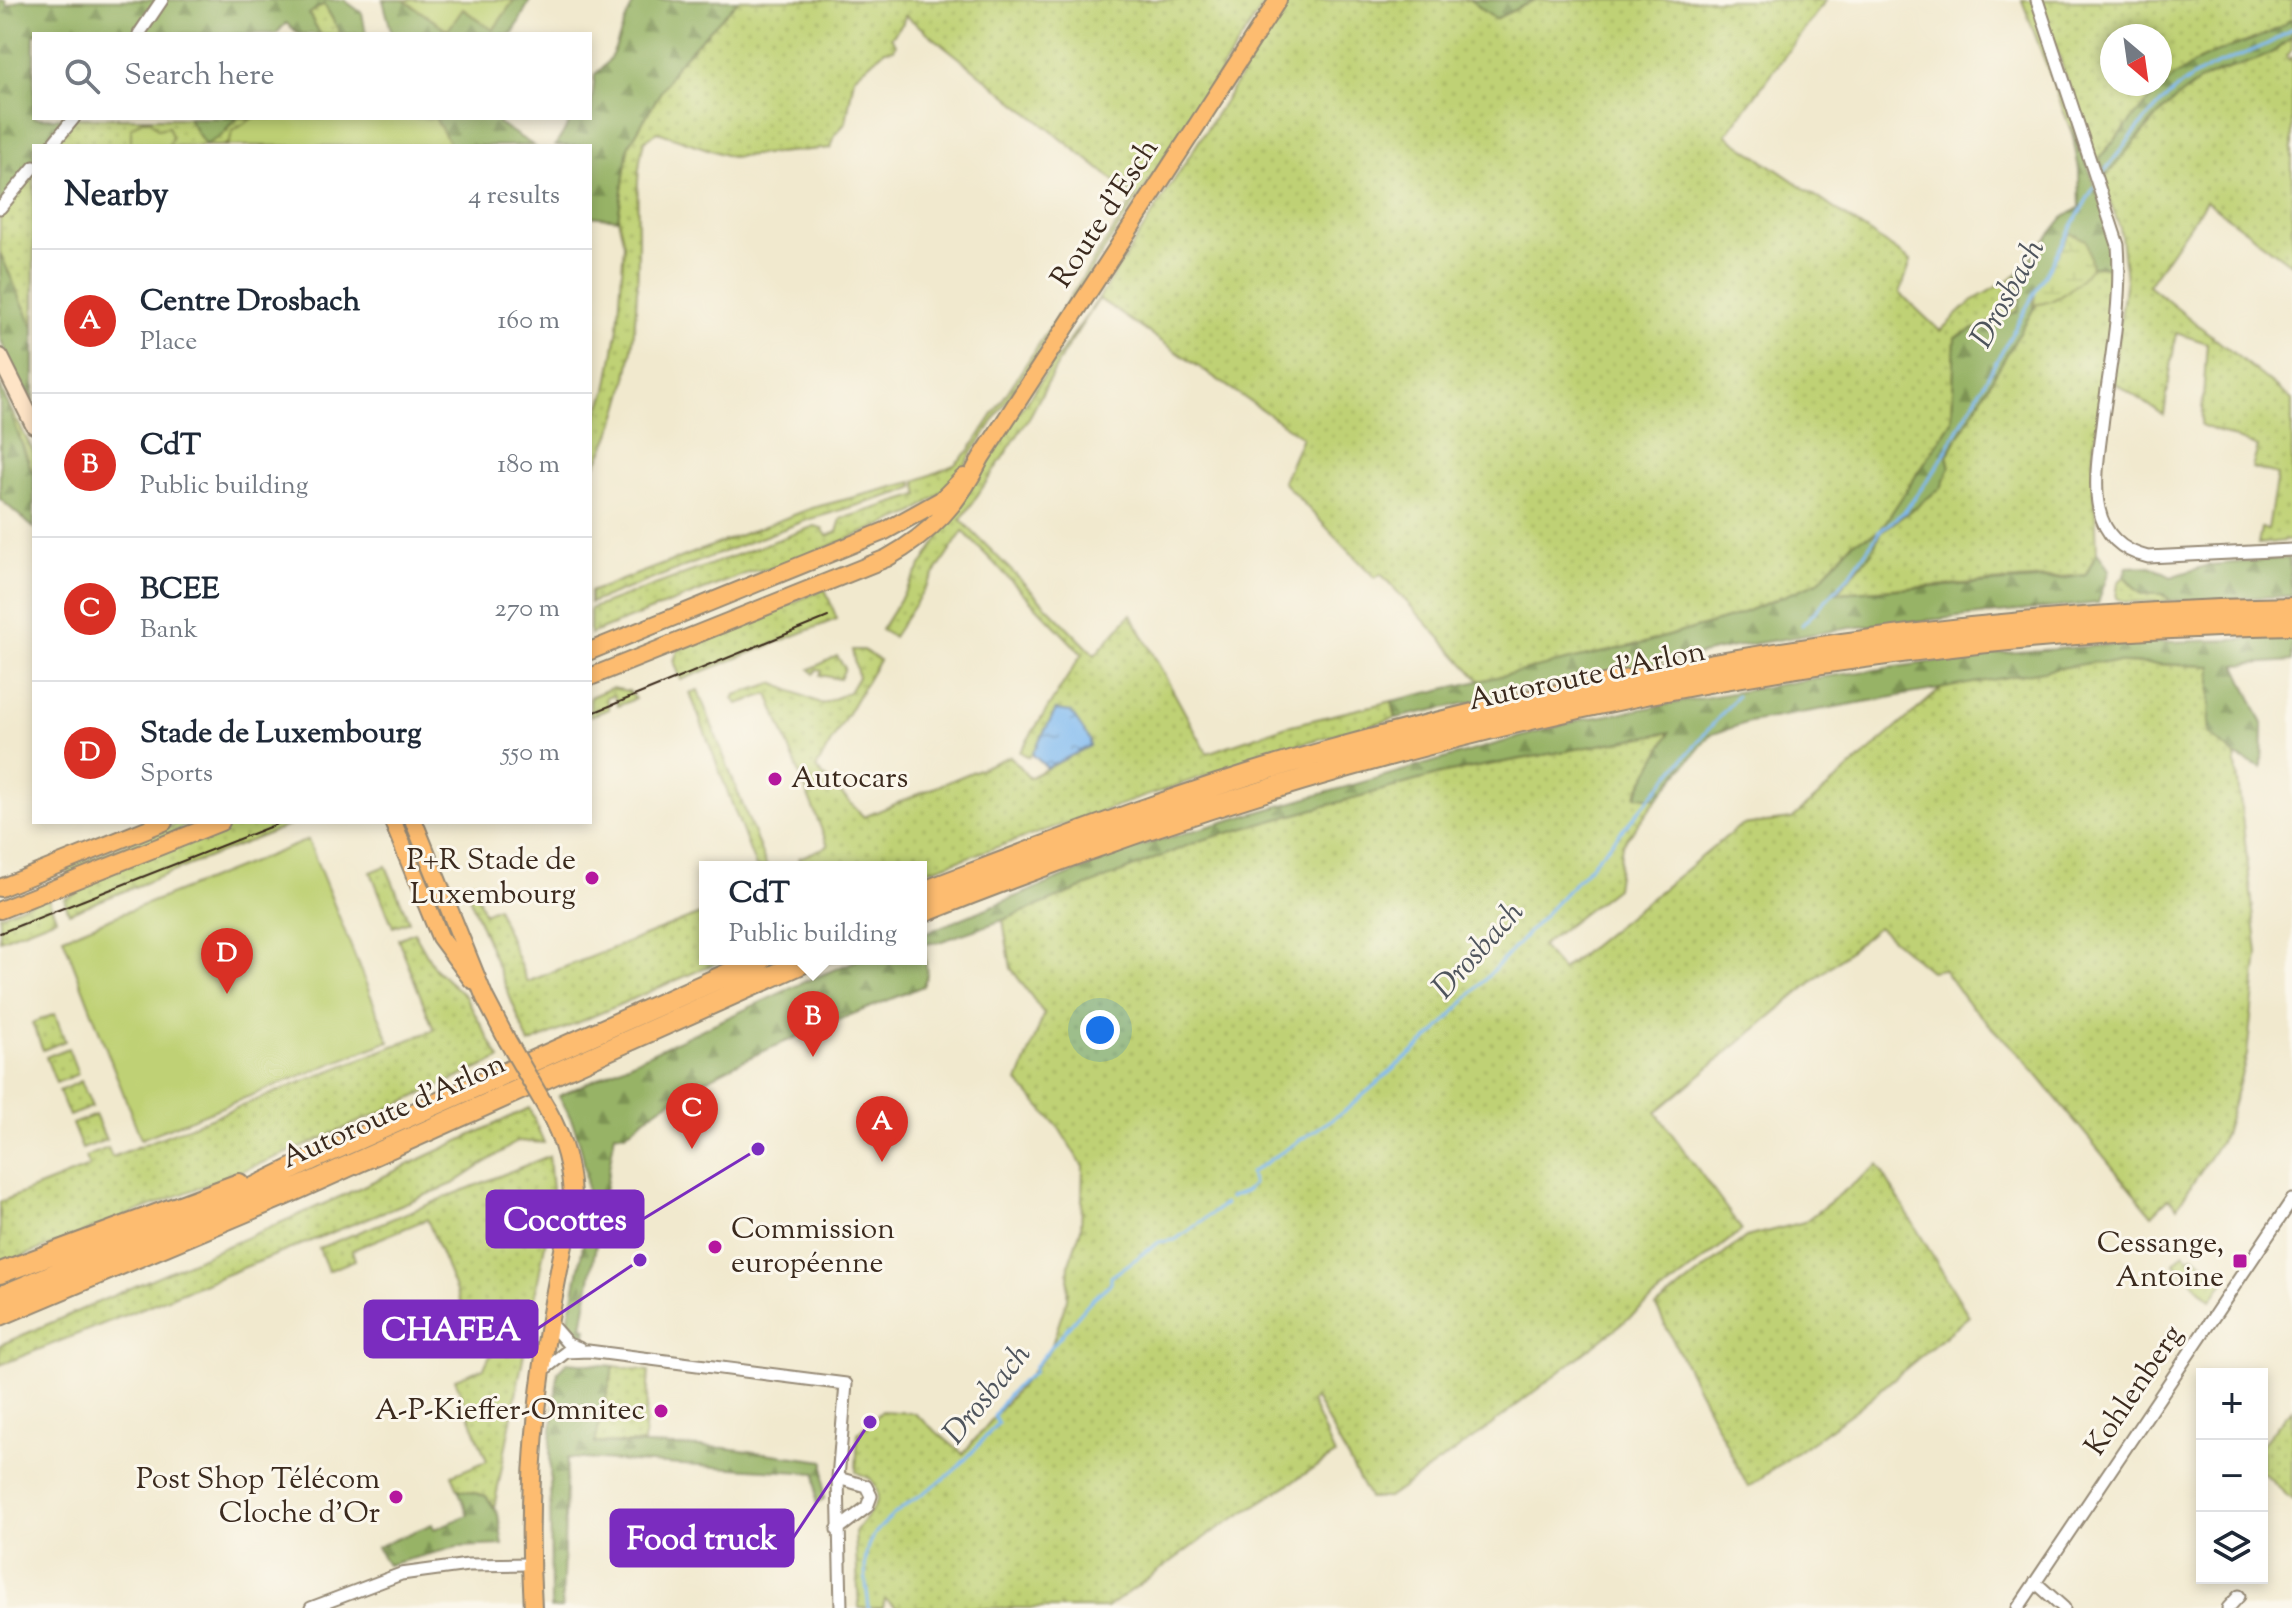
<!DOCTYPE html>
<html lang="en">
<head>
<meta charset="utf-8">
<style>
	body { margin:0; font-family:"Sorts Mill Goudy",serif; background:#f2f2f3; color:#1f2937 }
	.controls { position:absolute; right:24px; bottom:24px; display:grid; overflow:hidden; border-radius:0px; box-shadow:0 4px 12px #0003 }
	.controls button { width:72px; height:72px; display:grid; place-items:center; padding:0; border:0; border-bottom:2px solid #e0e1e3; background:#fff; color:#1f2937; font:40px sans-serif }
	.compass { position:absolute; left:2100px; top:24px; width:72px; height:72px; border-radius:50%; background:#fff; box-shadow:0 4px 12px #0003; rotate:151deg }
	.you { position:absolute; left:1100px; top:1030px; width:28px; height:28px; margin:-20px; border:6px solid #fff; border-radius:50%; background:#1a73e8; box-shadow:0 0 0 12px #1a73e833 }
	.badge { display:grid; place-items:center; width:52px; height:52px; border-radius:50%; background:#d93025; color:#fff; font-size:26px; font-weight:700 }
	.pin { position:absolute; translate:-50% -66px; filter:drop-shadow(0 2px 4px #0008) }
	.pin::after { content:''; position:absolute; top:42px; width:28px; height:24px; background:inherit; clip-path:polygon(0 0,100% 0,50% 100%) }
	.popup { position:absolute; left:699px; top:861px; width:228px; height:104px; box-sizing:border-box; display:grid; place-content:center; border-radius:0px; background:#fff; filter:drop-shadow(0 2px 6px #0005); font-size:26px; white-space:nowrap; color:#747a83 }
	.popup b { font-size:30px; color:#1f2937 }
	.popup::after { content:''; position:absolute; left:50%; top:100%; margin-left:-16px; border:16px solid transparent; border-top-color:#fff }
	.list { margin:0; padding:0; list-style:none }
	h2 { display:flex; justify-content:space-between; align-items:center; height:104px; margin:0; padding:0 32px; font-size:34px }
	h2 small { font-size:26px; font-weight:400; color:#747a83 }
	.list li { display:grid; grid-template-columns:52px 1fr auto; gap:24px; align-items:center; box-sizing:border-box; height:144px; padding:0 32px; border-top:2px solid #e0e1e3 }
	.list b { display:block; font-size:30px; white-space:nowrap }
	.list p { margin:0; font-size:26px; white-space:nowrap; color:#747a83 }
	.list em { font-size:26px; font-style:normal; color:#747a83 }
	.icon { flex:none; width:44px; height:44px; fill:none; stroke:currentColor; stroke-width:2; stroke-linecap:round; stroke-linejoin:round }
	.map { position:relative; flex:none; width:2292px; height:1608px; overflow:hidden }
	.search { position:absolute; background:#fff; box-shadow:0 4px 12px #0003; left:32px; top:32px; width:560px; height:88px; display:flex; align-items:center; gap:20px; box-sizing:border-box; padding:0 28px; border-radius:0px; color:#747a83; font-size:30px }
	.panel { position:absolute; background:#fff; box-shadow:0 4px 12px #0003; left:32px; top:144px; width:560px; height:680px; border-radius:0px }
	.map>svg:first-child { display:block }
</style>
</head>
<body>
<div class="map">
<svg width="2292" height="1608" viewBox="0 0 2292 1608">
	<defs>
		<pattern id="grass-dots" width="8" height="8" patternUnits="userSpaceOnUse" patternTransform="scale(2)"><rect width="8" height="8" fill="#bfd174"/><path d="M2 2h.1M6 6h.1" fill="none" stroke="#a5b464" stroke-width="1.8" stroke-linecap="round"/></pattern>
		<pattern id="forest-firs" width="22" height="20" patternUnits="userSpaceOnUse" patternTransform="scale(2)"><rect width="22" height="20" fill="#97b366"/><path d="M5 1l3.5 6h-7zM16 11l3.5 6h-7z" fill="#7c9253"/></pattern>
		<pattern id="wetland-marsh" width="20" height="14" patternUnits="userSpaceOnUse" patternTransform="scale(2)"><rect width="20" height="14" fill="#bfd174"/><path d="M1 5h8M5 5V1M11 12h8M15 12V8" fill="none" stroke="#a5b464"/></pattern>
		<pattern id="water-ripples" width="26" height="14" patternUnits="userSpaceOnUse" patternTransform="scale(2)"><rect width="26" height="14" fill="#7fbaf1"/><path d="M2 4q2-2 4 0t4 0M15 11q2-2 4 0t4 0" fill="none" stroke="#6997c3"/></pattern>
	</defs>
	<rect width="100%" height="100%" fill="#fbf7ec"/>
	<filter id="ink" filterUnits="userSpaceOnUse"><feTurbulence type="fractalNoise" baseFrequency=".0125" numOctaves="2"/><feDisplacementMap in="SourceGraphic" scale="16" xChannelSelector="R" yChannelSelector="G"/><feConvolveMatrix kernelMatrix="1 2 1 2 8 2 1 2 1" color-interpolation-filters="sRGB"/></filter>
	<filter id="wash" filterUnits="userSpaceOnUse"><feTurbulence type="fractalNoise" baseFrequency=".006" numOctaves="4" result="noise"/><feDisplacementMap in="SourceGraphic" scale="32" xChannelSelector="R" yChannelSelector="G"/><feGaussianBlur stdDeviation="1.8" result="paint"/><feColorMatrix in="noise" values="0 0 0 0 0 0 0 0 0 0 0 0 0 0 0 0 0 1.4 0 .05"/><feComposite in="paint" operator="in"/></filter>
	<g filter="url(#wash)">
		<rect width="100%" height="100%" fill="#f1e9ce"/>
		<path fill="url(#grass-dots)" stroke="#7d7e49" stroke-width="2" fill-rule="evenodd" d="M739 0H1267L951 486 913 513 775 568 753 571 590 634V609L815 526 822 528 827 536 837 532 841 519 919 495 916 481 954 465 969 451 1135 197 905 15 903 23 891 37 896 44 894 49 885 50 854 77 846 122 835 135 831 148 731 157 658 132 644 141C635 175 638 209 638 244 638 323 632 406 590 475V434L607 390 618 327 624 244 618 219 628 147 677 64Z
			M1289 0H1470L1495 19 1535 0H1826L1726 135 1911 261 1900 293 1940 331 1972 301 2017 275 2021 297 2018 311 1955 338 1952 421 1880 531 1947 456 2077 234 2092 266 2111 267 2104 219 2022 0H2033L2116 251 2111 328 2093 455 2097 552 2086 575 1836 593 1872 552 1853 542 1818 582 1730 618 1644 643 1480 681 1381 574 1375 578 1283 482 1302 437 1099 299 1063 354 1029 418 961 520 1095 655 1131 614 1207 753 1287 726 1392 701 1396 718 1292 746 921 873V867H796L799 858 828 846 768 694 738 704 733 699 735 695 773 683 822 704 849 692 858 677 852 650H863L879 660 816 768 864 817 1010 756 1029 778 1090 746 1056 710 1032 754 1029 757 1020 752 1082 654 963 531 893 637 881 630 1005 432 1099 298Z
			M2041 0H2292V18L2278 30 2198 60 2107 174C2136 142 2162 105 2199 82 2232 61 2263 68 2292 36V50L2287 56 2289 60 2292 57V265L2206 201 2148 285 2292 400V540L2258 544 2261 528 2268 529 2277 475 2252 468 2258 447 2201 425 2207 343 2176 333 2164 415 2112 381 2126 279 2120 228 2088 146ZM2112 36H2160V84H2112Z
			M324 4 341 34H320L309 14Z
			M74 118H188L205 145 237 118H253L233 131 229 143 223 146H51Z
			M34 167V329L0 253V208Z
			M4 396 34 453V477Z
			M913 482 914 487 903 492 807 520 590 603V592L812 508Z
			M2124 576 2141 594H2163L2171 601 2125 602 2116 598 2118 583Z
			M825 589 837 619 681 680 674 661 678 650Z
			M837 656 845 668 840 679 820 675 822 670 817 669 814 674 810 669Z
			M2095 662 2212 666 2209 733 2235 756 2258 953 2247 1055 2224 1135 2177 1207 2169 1198 2152 1215 2022 1057 1966 1001 1943 969 1930 971 1878 927 1656 1112 1742 1230 1485 1430 1388 1498H1369L1315 1398 1311 1402 1335 1455 1208 1535 1107 1608H897L885 1599 883 1608H859L855 1532C866 1513 889 1503 871 1479L856 1472 858 1433 882 1411 914 1413 963 1454 1050 1350 1067 1299 1069 1263 1081 1229 1083 1167 1059 1128 1018 1082 1044 1014 1011 968 1003 920 1166 850 1444 773 1671 732 1636 795 1658 798 1622 845 1616 888 1541 946 1562 970 1741 825 1792 819 1943 687Z
			M611 688 629 691 635 699 618 706 614 695 606 697 609 709 590 716V697Z
			M698 690 767 867H756L690 693Z
			M180 822H192L162 839 69 876 66 868Z
			M235 822H298L69 913 64 899 76 894 73 886Z
			M386 866 409 921 393 927 371 872Z
			M472 881 484 913 497 907 527 982 705 912V959H725L529 1044 464 884Z
			M47 896 56 918 0 940V915Z
			M414 932 435 969 465 996 500 1059 305 1146 0 1265V1202L89 1167 85 1157 108 1148 112 1157 434 1030 398 939Z
			M55 1014 65 1041 43 1050 32 1023Z
			M68 1048 78 1074 56 1083 46 1057Z
			M81 1081 92 1107 69 1116 59 1091Z
			M529 1108 544 1143 518 1141 453 1184 0 1365V1345L344 1195Z
			M95 1115 106 1140 82 1149 72 1124Z
			M549 1156 553 1203 494 1508 486 1496 458 1489 452 1475 487 1461 455 1379 484 1368 491 1353 463 1309 427 1219 352 1250 355 1260 328 1271 319 1248Z
			M1878 1165 1969 1316 1856 1410 1748 1487 1656 1307 1746 1237 1804 1222Z
			M2184 1253 2189 1258 2193 1255 2225 1280 2211 1300 2174 1263Z
			M614 1366 649 1371 644 1443H594Z
			M2292 1409V1500L2262 1472V1444Z"/>
		<path fill="url(#forest-firs)" stroke="#696e42" stroke-width="2" d="M0 0H5L7 6 21 0H344L362 13 366 34H341L324 4 309 14 320 34H299L286 23 276 34H34V118H74L51 146H34V167L0 208Z
			M383 0H404L447 30 463 9 493 30 514 0H530L513 34H392Z
			M636 0H739L677 64 628 147 618 219 590 216V146H555L570 122 564 118H590L595 74C621 56 618 25 636 0Z
			M1470 0H1535L1495 19Z
			M2292 18V36C2263 68 2231 61 2199 82 2162 105 2135 142 2107 175L2099 158C2129 125 2157 84 2196 62 2227 44 2264 42 2292 18Z
			M188 118H237V119L221 136 205 145Z
			M435 118H501L498 123 534 146H451Z
			M2071 126C2086 169 2116 222 2111 267L2092 266 2077 235 1947 456 1950 467 1941 488 1880 533 1872 552 1836 593 2067 578 2086 575 2097 552 2109 570 2098 603 1850 628 1734 647 1396 718 1392 701 1644 643 1730 618 1818 582 1853 542 1879 532 1952 421 1955 337 2018 311 2021 297 2017 275 2063 218 2080 207 2079 169Z
			M0 253 34 329V402L11 367 0 337Z
			M0 385 34 477V528L0 499Z
			M2289 558 2292 596 2171 601 2163 594H2141L2124 576 2127 567 2151 566 2171 577 2209 565Z
			M2292 638V661L2236 665 2263 724 2262 768 2235 756 2208 733 2212 666 2095 662 1749 722 1710 735 1658 798 1636 796 1670 732 1444 773 1199 841 1003 920 939 942 924 944 927 975 923 986C820 1029 712 1062 625 1134L615 1133 582 1327 587 1328 586 1335 579 1334 568 1321C585 1240 604 1170 559 1096L804 982 860 959H921V935L1140 846 1580 720 1816 678 1991 654 2133 643Z
			M567 1362 614 1366 595 1443 726 1448 824 1461V1499L816 1503V1473L567 1458 562 1608H551L550 1450 558 1371Z
			M458 1489 486 1496 498 1514 503 1545 457 1547 387 1565 377 1547 432 1524 434 1529 468 1515Z"/>
		<path fill="url(#wetland-marsh)" stroke="#7d7e49" stroke-width="2" d="M2070 233 2086 240 2092 266C2076 286 2060 302 2034 305L2035 292Z"/>
		<path fill="#bfd174" stroke="#7d7e49" stroke-width="2" d="M404 0H514L493 30 463 9 448 30Z
			M253 118H435L451 146H223L229 143 233 131Z
			M142 120H150L158 129 168 127 172 136 169 146H131V128Z
			M308 840 389 1041 141 1139 63 937Z"/>
		<path fill="url(#water-ripples)" stroke="#5d7288" stroke-width="2" d="M1056 710 1071 712 1090 740V746L1047 768 1032 754Z"/>
		<g fill="none" stroke-linecap="round" stroke-linejoin="round">
			<path stroke="#7fbaf1" stroke-width="3" d="M2100 177C2126 144 2157 100 2193 77 2225 57 2262 53 2292 28
				M1802 625 1850 575 1879 532 1905 511 1937 467 2094 187
				M1229 1198 1245 1192 1253 1184 1250 1173 1346 1110 1436 1032 1614 840 1737 696
				M869 1608C867 1589 862 1565 868 1546 879 1516 933 1490 956 1469 971 1455 984 1438 998 1423L994 1417C1003 1399 1017 1383 1034 1373V1367L1091 1300 1111 1283V1277L1159 1242 1175 1240 1225 1204"/>
		</g>
	</g>
	<g filter="url(#ink)">
		<g fill="none" stroke-linecap="round" stroke-linejoin="round">
			<g stroke="#968a76" stroke-width="15">
				<path id="street" d="M2037 0 2118 245C2122 302 2111 360 2103 417 2100 445 2093 481 2099 509 2105 536 2122 551 2148 557L2292 550
					M139 34 162 0
					M51 146 74 118
					M0 208 34 167
					M548 1321 568 1344 579 1348
					M542 1371 566 1352 588 1351 846 1384 838 1478 841 1608
					M837 1530 867 1507 871 1496 866 1486 838 1478
					M2035 1582 2064 1608
					M311 1608 401 1574 468 1565 531 1564
					M2018 1608 2292 1200
					M2228 1608 2239 1596"/>
			</g>
			<g stroke="#968a76" stroke-width="20">
				<path id="secondary" d="M0 357 34 425"/>
			</g>
			<g stroke="#968a76" stroke-width="20">
				<path id="primary" d="M590 651 885 531 941 500 964 477
					M590 677 887 558C932 533 959 503 981 458L1278 0
					M393 822 440 937 472 980
					M414 822 485 998 507 1040
					M0 888 164 822
					M0 910 221 822
					M533 1608C524 1464 541 1348 572 1208 573 1172 565 1141 547 1109"/>
			</g>
			<g stroke="#968a76" stroke-width="24">
				<path id="highway" d="M921 893C1053 843 1185 791 1322 753 1638 665 1963 614 2292 608
					M921 913C1361 736 1817 631 2292 624
					M0 1273 239 1184
					M0 1297 217 1206 315 1158 762 959
					M0 1315 284 1195 811 959"/>
			</g>
			<use href="#street" stroke="#fff" stroke-width="11"/>
			<use href="#secondary" stroke="#fee4c6" stroke-width="16"/>
			<use href="#primary" stroke="#fdbc70" stroke-width="16"/>
			<use href="#highway" stroke="#fdbc70" stroke-width="20"/>
			<path stroke="#3b2a1e" stroke-width="2" d="M590 714 828 617
				M0 933 282 822"/>
			<g stroke="#968a76" stroke-width="20" stroke-linecap="butt">
				<path id="primary-bridge" d="M507 1040 547 1109"/>
			</g>
			<use href="#primary-bridge" stroke="#fdbc70" stroke-width="16"/>
		</g>
	</g>
	<g fill="#b5179e" stroke="#fbf7ec" stroke-width="3">
		<circle cx="775" cy="779" r="8"/>
		<circle cx="592" cy="878" r="8"/>
		<circle cx="715" cy="1247" r="8"/>
		<rect x="2232" y="1253" width="16" height="16" rx="4"/>
		<circle cx="661" cy="1411" r="8"/>
		<circle cx="396" cy="1497" r="8"/>
	</g>
	<g text-anchor="middle" dominant-baseline="central" stroke-width="6" stroke-linejoin="round" paint-order="stroke">
		<g font-size="30" fill="#3b2a1e" stroke="#fbf7ec">
			<text transform="translate(1106 214) rotate(-57)">Route d'Esch</text>
			<text transform="translate(1587 677) rotate(-12)">Autoroute d'Arlon</text>
			<text transform="translate(394 1112) rotate(-24)">Autoroute d'Arlon</text>
			<text transform="translate(2135 1391) rotate(-56)">Kohlenberg</text>
		</g>
		<g font-size="30" fill="#3b2a1e" stroke="#fbf7ec" text-anchor="end">
			<text x="791" y="779" text-anchor="start">Autocars</text>
			<text x="576" y="861">P+R Stade de<tspan x="576" dy="34">Luxembourg</tspan></text>
			<text x="731" y="1230" text-anchor="start">Commission<tspan x="731" dy="34">européenne</tspan></text>
			<text x="2224" y="1244">Cessange,<tspan x="2224" dy="34">Antoine</tspan></text>
			<text x="645" y="1411">A-P-Kieffer-Omnitec</text>
			<text x="380" y="1480">Post Shop Télécom<tspan x="380" dy="34">Cloche d'Or</tspan></text>
		</g>
		<g font-size="32" font-style="italic" fill="#4f555d" stroke="#fbf7ec">
			<text transform="translate(2009 294) rotate(-61)">Drosbach</text>
			<text transform="translate(1479 951) rotate(-48)">Drosbach</text>
			<text transform="translate(988 1395) rotate(-51)">Drosbach</text>
		</g>
	</g>
	<path fill="none" stroke="#7b2cbf" stroke-width="3" d="M758 1149L643 1219M640 1260L537 1329M870 1422L793 1538"/>
	<g fill="#7b2cbf" stroke="#fbf7ec" stroke-width="3">
		<circle cx="758" cy="1149" r="8"/>
		<circle cx="640" cy="1260" r="8"/>
		<circle cx="870" cy="1422" r="8"/>
	</g>
	<g fill="#7b2cbf" stroke="#7b2cbf" stroke-width="3">
		<rect x="487" y="1191" width="156" height="56" rx="8"/>
		<rect x="365" y="1301" width="172" height="56" rx="8"/>
		<rect x="611" y="1510" width="182" height="56" rx="8"/>
	</g>
	<g font-size="32" text-anchor="middle" font-weight="bold" fill="#fff">
		<text x="565" y="1230">Cocottes</text>
		<text x="451" y="1340">CHAFEA</text>
		<text x="702" y="1549">Food truck</text>
	</g>
</svg>
<div class="controls">
<button>+</button>
<button>−</button>
<button><svg class="icon" aria-label="layers" viewBox="0 0 24 24"><path d="M12 4l9 5-9 5-9-5zM3 14l9 5 9-5"/></svg></button>
</div>
<svg class="compass" viewBox="-18 -18 36 36"><path d="M0-13l5 13h-10z" fill="#e53935"/><path d="M0 13l5-13h-10z" fill="#747a83"/></svg>
<div class="you"></div>
<div class="pin badge" style="left:882px;top:1162px">A</div>
<div class="pin badge" style="left:813px;top:1057px">B</div>
<div class="popup"><b>CdT</b>Public building</div>
<div class="pin badge" style="left:692px;top:1149px">C</div>
<div class="pin badge" style="left:227px;top:994px">D</div>
<div class="search"><svg class="icon" aria-label="search" viewBox="0 0 24 24"><circle cx="10" cy="10" r="6"/><path d="M15 15l6 6"/></svg>Search here</div>
<section class="panel">
<h2>Nearby<small>4 results</small></h2>
<ul class="list">
<li><span class="badge">A</span><div><b>Centre Drosbach</b><p>Place</p></div><em>160 m</em></li>
<li><span class="badge">B</span><div><b>CdT</b><p>Public building</p></div><em>180 m</em></li>
<li><span class="badge">C</span><div><b>BCEE</b><p>Bank</p></div><em>270 m</em></li>
<li><span class="badge">D</span><div><b>Stade de Luxembourg</b><p>Sports</p></div><em>550 m</em></li>
</ul>
</section>
</div>
</body>
</html>
